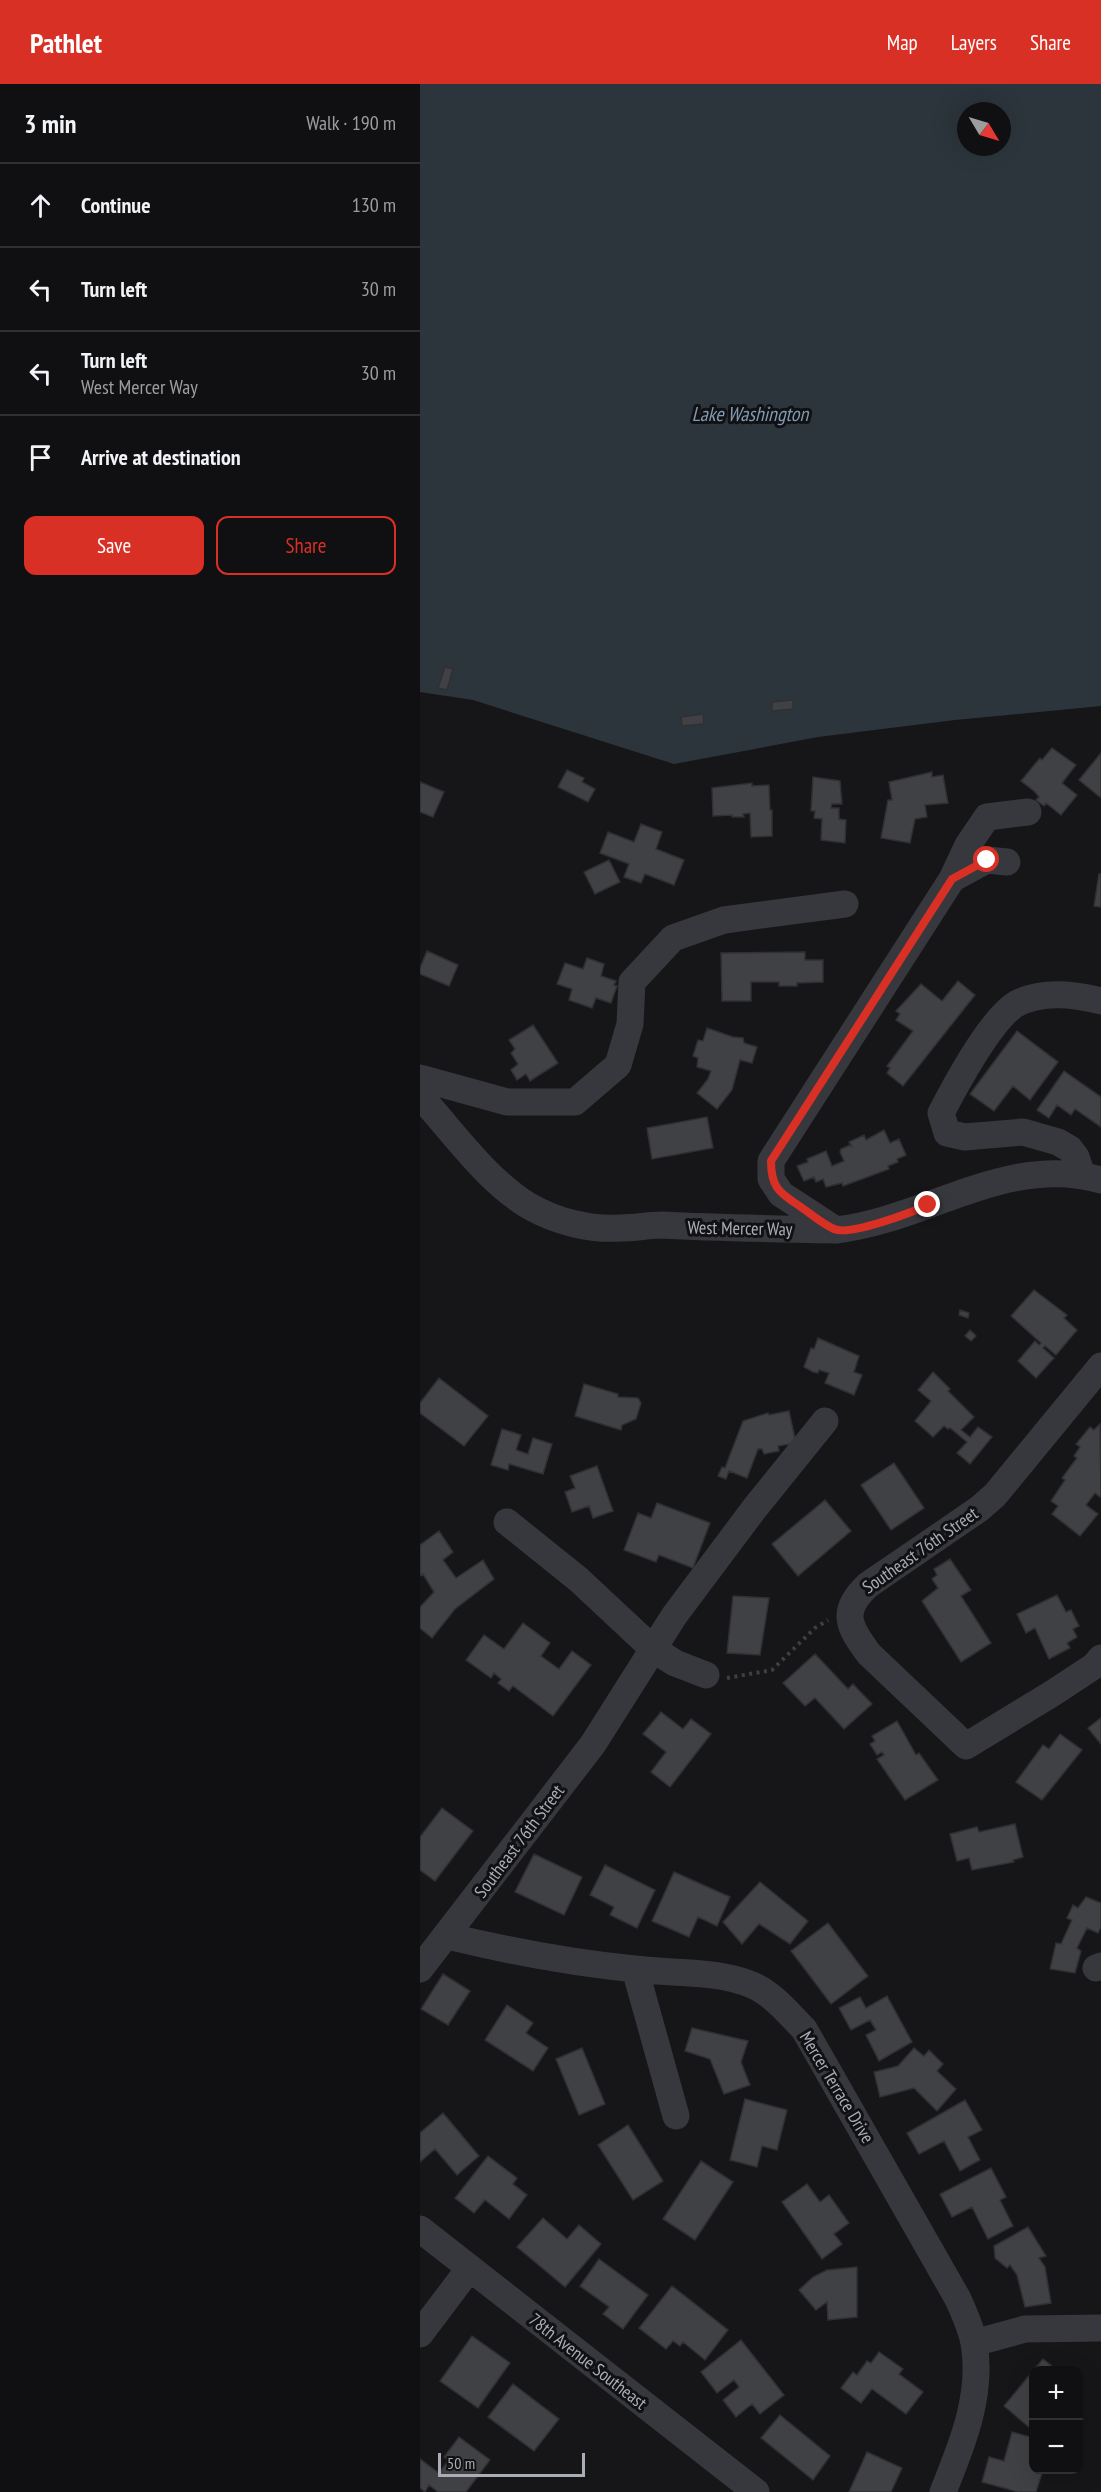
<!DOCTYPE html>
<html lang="en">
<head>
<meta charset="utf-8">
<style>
	body { margin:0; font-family:"PT Sans Narrow",sans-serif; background:#1e1e20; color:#f1f3f6 }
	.controls { position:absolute; right:18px; bottom:18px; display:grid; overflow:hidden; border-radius:12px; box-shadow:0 6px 24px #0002 }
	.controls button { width:54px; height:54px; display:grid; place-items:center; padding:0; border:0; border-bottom:2px solid #303032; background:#101012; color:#f1f3f6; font:30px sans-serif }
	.compass { position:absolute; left:537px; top:18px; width:54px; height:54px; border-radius:50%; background:#101012; box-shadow:0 6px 24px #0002; rotate:128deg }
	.scale { position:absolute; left:18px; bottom:15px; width:147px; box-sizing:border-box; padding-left:6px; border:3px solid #a8adb8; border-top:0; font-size:16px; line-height:21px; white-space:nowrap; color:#a8adb8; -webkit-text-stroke:4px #111113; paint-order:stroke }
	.stop { position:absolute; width:18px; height:18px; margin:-14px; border:4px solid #d93025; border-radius:50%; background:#fff }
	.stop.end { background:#d93025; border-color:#fff; box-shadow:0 2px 6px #0008 }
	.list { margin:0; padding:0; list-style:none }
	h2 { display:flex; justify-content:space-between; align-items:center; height:78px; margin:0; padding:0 24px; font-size:26px }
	h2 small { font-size:20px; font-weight:400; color:#9c9d9f }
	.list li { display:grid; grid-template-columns:39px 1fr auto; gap:18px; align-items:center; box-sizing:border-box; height:84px; padding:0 24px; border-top:2px solid #303032 }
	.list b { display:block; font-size:22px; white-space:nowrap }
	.list p { margin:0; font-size:20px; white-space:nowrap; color:#9c9d9f }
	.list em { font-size:20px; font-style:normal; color:#9c9d9f }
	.actions { display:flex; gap:12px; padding:18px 24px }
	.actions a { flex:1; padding:14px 0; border:2px solid #d93025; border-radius:12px; text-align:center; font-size:21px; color:#d93025 }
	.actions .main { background:#d93025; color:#fff }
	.icon { flex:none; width:33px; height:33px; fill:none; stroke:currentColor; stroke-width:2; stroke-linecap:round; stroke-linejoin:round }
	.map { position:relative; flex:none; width:681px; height:2408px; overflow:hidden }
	header { display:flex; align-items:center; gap:36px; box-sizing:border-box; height:84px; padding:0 30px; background:#d93025; color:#fff }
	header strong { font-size:28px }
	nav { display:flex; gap:33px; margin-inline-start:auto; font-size:21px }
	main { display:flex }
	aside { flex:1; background:#101012 }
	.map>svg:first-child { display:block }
</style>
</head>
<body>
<header>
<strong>Pathlet</strong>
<nav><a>Map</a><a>Layers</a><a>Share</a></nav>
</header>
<main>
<aside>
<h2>3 min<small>Walk · 190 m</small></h2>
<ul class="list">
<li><svg class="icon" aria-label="ahead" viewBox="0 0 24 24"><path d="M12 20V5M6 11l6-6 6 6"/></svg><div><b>Continue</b></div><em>130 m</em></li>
<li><svg class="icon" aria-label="left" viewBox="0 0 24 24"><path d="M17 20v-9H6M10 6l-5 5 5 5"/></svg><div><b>Turn left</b></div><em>30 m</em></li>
<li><svg class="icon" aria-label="left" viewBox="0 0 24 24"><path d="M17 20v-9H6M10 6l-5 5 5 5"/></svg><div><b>Turn left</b><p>West Mercer Way</p></div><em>30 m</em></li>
<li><svg class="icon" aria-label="arrive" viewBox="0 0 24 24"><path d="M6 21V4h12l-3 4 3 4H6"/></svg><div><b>Arrive at destination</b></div></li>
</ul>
<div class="actions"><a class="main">Save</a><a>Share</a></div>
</aside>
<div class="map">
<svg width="681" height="2408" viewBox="0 0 681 2408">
	<rect width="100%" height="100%" fill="#161618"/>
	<path fill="#2c353c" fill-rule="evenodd" d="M0 0H681V622L535 636 398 653 254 680 53 616 0 608ZM546 27H582V63H546Z"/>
	<path fill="#404145" stroke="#303034" stroke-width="1.5" d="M25 583 33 585 27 606 18 604Z
		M373 616V625L352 627V618Z
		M283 630 284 640 262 642 261 633Z
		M632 664 656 681 642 699 657 711 641 731 626 719 624 722 616 716 619 713 615 708 601 697 620 674 622 676Z
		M681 669V711L680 713 659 696Z
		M147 686 164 694 162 698 175 705 168 718 138 703Z
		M512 688V693L523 691 528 719 505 721 507 733 495 735 490 759 461 754 468 716H472L469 698Z
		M393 693 420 697 422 720H412L411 724H419V735L426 736 425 759 401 756 402 735 394 734 395 727H391Z
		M0 698 24 708 13 733 0 728Z
		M332 699V702L349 701 350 726H352V752L331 753 330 729 323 730 324 733H312V731L293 732 292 704Z
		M221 740 242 748 236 765 264 776 254 801 225 790 221 799 204 793 209 780 180 769 188 748 214 758Z
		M189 776 200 798 175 810 164 788Z
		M679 790H681V823L674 822Z
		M7 867 38 881 29 902 0 890V884Z
		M385 868V876H403V898L377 899V902H359V898H331V917H302L301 869Z
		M167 874 184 880 181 892 196 897 194 901 197 902 191 919 176 914 172 924 149 916 152 905 137 900 145 879 163 885Z
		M538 897 555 911 483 1002 467 989 470 984 467 982 493 947 476 936 480 930 476 927 501 900 522 917Z
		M113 941 138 979 110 997 106 990 97 996 91 986 98 980 91 969 95 965 89 956Z
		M287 944 313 953 323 954 324 959 337 963 332 979 320 976 312 1006 297 1025 277 1009 288 995 291 987 277 983 278 974 273 972 278 956 283 957Z
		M597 947 638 978 610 1016 593 1002 574 1027 550 1010Z
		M644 987 681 1013V1043L655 1025 651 1031 637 1021 629 1034 617 1026Z
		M287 1033 293 1064 232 1075 227 1044Z
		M464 1046 470 1059 479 1055 486 1071 477 1075 478 1078 468 1082 469 1085 423 1102 422 1099 406 1103 403 1095 396 1098 394 1093 384 1097 377 1082 388 1078 387 1075 406 1067 412 1082 424 1077 420 1068 421 1065 430 1061 432 1063 429 1058 444 1051 446 1056Z
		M614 1206 647 1231 644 1234 657 1246 636 1271 625 1262 623 1264 634 1274 616 1294 598 1277 615 1257 619 1261 621 1259 591 1232Z
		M540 1226 549 1229 548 1234 539 1231Z
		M550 1246 556 1252 551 1257 545 1252Z
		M398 1254 439 1272 434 1288 442 1291 434 1311 405 1299 409 1289 399 1286 398 1289 393 1288 384 1283 391 1264 394 1265Z
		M513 1288 530 1305 528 1307 554 1333 541 1346 550 1353 558 1343 572 1353 550 1380 537 1369 547 1358 530 1344 528 1345 524 1342 513 1353 495 1337 511 1317 498 1306Z
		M19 1294 68 1332 44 1362 0 1329V1319Z
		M164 1300 198 1310V1313L218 1314 221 1319 216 1335 202 1341 201 1346 155 1332Z
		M369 1327 376 1359 358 1362 359 1367 344 1370 342 1365H338L327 1394 309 1387 306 1395 298 1392 302 1383 305 1384 323 1337 348 1329 349 1331Z
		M680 1340 681 1411 680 1413 675 1409 666 1421 678 1430 660 1452 632 1430 638 1422 631 1417 645 1396 642 1394 657 1374 654 1372 660 1363 656 1360 670 1343 674 1346Z
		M82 1345 101 1351 96 1366 108 1370 113 1354 132 1360 123 1390 89 1380 88 1386 71 1381Z
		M474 1379 504 1424 471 1446 441 1401Z
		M177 1382 193 1427 173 1434 169 1422 152 1428 145 1408 155 1404 150 1392Z
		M405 1416 431 1447 378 1492 352 1460Z
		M237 1419 290 1439 273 1484 239 1471 236 1478 204 1466 218 1429 231 1434Z
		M19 1447 33 1468 23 1476 36 1494 63 1476 74 1495 35 1525 12 1554 0 1544V1523L14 1508 3 1490 0 1492V1461Z
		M530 1475 551 1506 541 1512 571 1559 541 1578 502 1517 518 1504 512 1495 517 1491 514 1485Z
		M637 1511 646 1528 651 1526 659 1542 653 1545 657 1553 647 1559 650 1564 629 1575 615 1544 606 1549 597 1530Z
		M313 1512 349 1514 340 1571 307 1569Z
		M103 1539 130 1559 121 1572 139 1585 152 1567 171 1581 133 1632 93 1602 89 1607 78 1599 81 1595 74 1589 71 1594 46 1576 64 1551 84 1565Z
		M395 1570 428 1605 433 1600 452 1620 424 1645 395 1614 385 1622 363 1599Z
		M241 1628 263 1645 271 1635 291 1650 250 1703 231 1688 246 1668 223 1650Z
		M681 1634V1660L668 1644Z
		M477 1637 496 1671 499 1669 518 1696 485 1716 457 1675 464 1671 462 1668 457 1671 450 1660 455 1657 452 1652Z
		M640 1650 662 1666 622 1716 596 1698 623 1661 629 1665Z
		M22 1724 53 1747 15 1797 0 1786V1753Z
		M595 1740 603 1773 593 1776 594 1778 552 1786 549 1774 537 1777 530 1750 557 1743 559 1748Z
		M114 1770 162 1793 144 1831 95 1808Z
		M185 1781 235 1806 217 1844 190 1831 194 1823 170 1811Z
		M254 1788 310 1813 297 1842 278 1833 269 1853 232 1837Z
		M340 1798 388 1837 370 1860 339 1840 322 1860 303 1838Z
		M666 1813 681 1819V1843L678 1849 667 1844 657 1864 661 1867 655 1889 630 1885 636 1859 641 1860 652 1836 647 1834 653 1821 658 1824Z
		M408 1839 448 1892 411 1920 371 1867Z
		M23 1890 50 1907 28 1941 1 1925Z
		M467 1912 492 1958 459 1977 446 1951 456 1946 450 1936 431 1946 419 1924 440 1913 446 1924Z
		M87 1921 113 1939 106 1949 128 1964 113 1987 65 1956Z
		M272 1944 328 1957 321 1978 330 2001 304 2010 290 1975 265 1967Z
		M162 1964 185 2020 159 2031 136 1975Z
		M494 1964 504 1972 509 1966 523 1980 517 1987 536 2005 517 2027 494 2004 460 2013 454 1988 478 1982Z
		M325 2015 367 2026 357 2066 342 2062 337 2083 310 2076Z
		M545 2016 562 2046 548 2053 560 2076 540 2087 524 2057 499 2070 487 2049Z
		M23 2029 59 2072 37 2091 15 2065 0 2078V2049Z
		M208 2041 243 2097 213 2116 178 2061Z
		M68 2072 97 2094 93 2100 107 2111 89 2135 65 2116 54 2129 35 2114Z
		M281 2077 313 2098 275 2156 243 2135Z
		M571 2084 586 2113 580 2116 593 2142 568 2155 552 2123 532 2133 520 2110Z
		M387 2100 400 2118 409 2111 429 2139 414 2150 422 2160 402 2175 362 2118Z
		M123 2134 147 2155 159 2141 181 2160 145 2203 97 2163Z
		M608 2143 626 2172 619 2174 625 2183 631 2219 605 2223 597 2191 590 2181 587 2184 575 2174 574 2162Z
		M179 2175 228 2211 203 2245 183 2230 189 2223 160 2202Z
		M437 2183V2233L408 2236 407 2218 396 2226 379 2206 393 2193 407 2186Z
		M252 2202 308 2246 285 2276 263 2258 260 2262 253 2257 246 2265 219 2244Z
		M52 2252 90 2279 58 2324 20 2297Z
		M321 2256 364 2311 340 2330 332 2320 316 2333 303 2316 319 2303 314 2296 297 2309 281 2288Z
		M459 2268 483 2285 479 2290 503 2308 486 2330 452 2305 441 2319 421 2304 433 2288 437 2291 447 2277 451 2279Z
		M623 2275 637 2286H614V2339L610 2344 584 2322Z
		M93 2300 139 2335 114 2367 68 2333Z
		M360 2331 410 2372 393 2396 341 2354Z
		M592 2348 614 2354V2386H623L616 2408H598L562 2398 569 2373 584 2377Z
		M39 2353 70 2376 46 2408H18L9 2401 5 2408 0 2404V2375L19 2389 29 2376 24 2373Z
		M447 2368 482 2384 471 2408H429Z"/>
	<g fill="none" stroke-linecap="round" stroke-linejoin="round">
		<path stroke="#3d3f44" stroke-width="4" stroke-dasharray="3 4.5" stroke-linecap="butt" d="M307 1594 352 1586 395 1544 408 1536"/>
		<path stroke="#37383d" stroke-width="27" d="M587 778 567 776 532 795 548 761 567 733 608 728
			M0 994 87 1018H155L198 981 210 940 212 898 253 854 304 836 425 820
			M0 1012C34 1049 66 1096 109 1122 137 1138 170 1146 201 1144 215 1144 229 1141 242 1141 300 1144 358 1145 416 1146 506 1136 588 1069 681 1096
			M662 1091 656 1073 650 1065 638 1058 603 1048 545 1053 527 1049 521 1029C535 1002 571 935 596 920 622 906 654 910 681 917
			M416 1146 361 1110 351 1095V1077L532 795
			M681 1282 575 1411 559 1425 448 1501C420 1527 428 1542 449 1570L546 1662 633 1609 674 1582 681 1574
			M87 1438 158 1495 233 1565 255 1579 286 1591
			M27 1852C89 1867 152 1879 215 1885 254 1890 296 1886 332 1901 352 1909 369 1930 384 1945L538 2215C544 2229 551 2243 554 2259 563 2311 542 2361 523 2408
			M676 1884 681 1882
			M0 1885 173 1660 254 1532 334 1425 405 1337
			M215 1885 256 2032
			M0 2145 336 2408
			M0 2250 49 2185
			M554 2259 605 2245 681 2244"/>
	</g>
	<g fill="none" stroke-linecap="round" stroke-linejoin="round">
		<path stroke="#d93025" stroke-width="8" d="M508 1121C490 1129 430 1152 414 1145 401 1139 390 1129 378 1121 358 1108 351 1102 351 1077L532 795 567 776"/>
	</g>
	<g text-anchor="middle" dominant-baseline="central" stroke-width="6" stroke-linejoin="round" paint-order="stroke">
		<g font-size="18" fill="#a8adb8" stroke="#111113">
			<text transform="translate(320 1144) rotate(1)">West Mercer Way</text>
			<text transform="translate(500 1466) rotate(-35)">Southeast 76th Street</text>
			<text transform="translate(99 1757) rotate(-53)">Southeast 76th Street</text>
			<text transform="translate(417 2003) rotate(59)">Mercer Terrace Drive</text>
			<text transform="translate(168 2277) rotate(38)">78th Avenue Southeast</text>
		</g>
		<g font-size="20" font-style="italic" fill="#7f9bb3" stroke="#111113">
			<text x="330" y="330">Lake Washington</text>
		</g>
	</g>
</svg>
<div class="controls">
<button>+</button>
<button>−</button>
</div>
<svg class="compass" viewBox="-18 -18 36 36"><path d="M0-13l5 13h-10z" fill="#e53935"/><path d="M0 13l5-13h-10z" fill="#9c9d9f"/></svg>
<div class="scale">50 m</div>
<div class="stop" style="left:567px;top:776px"></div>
<div class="stop end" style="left:508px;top:1121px"></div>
</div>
</main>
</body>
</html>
